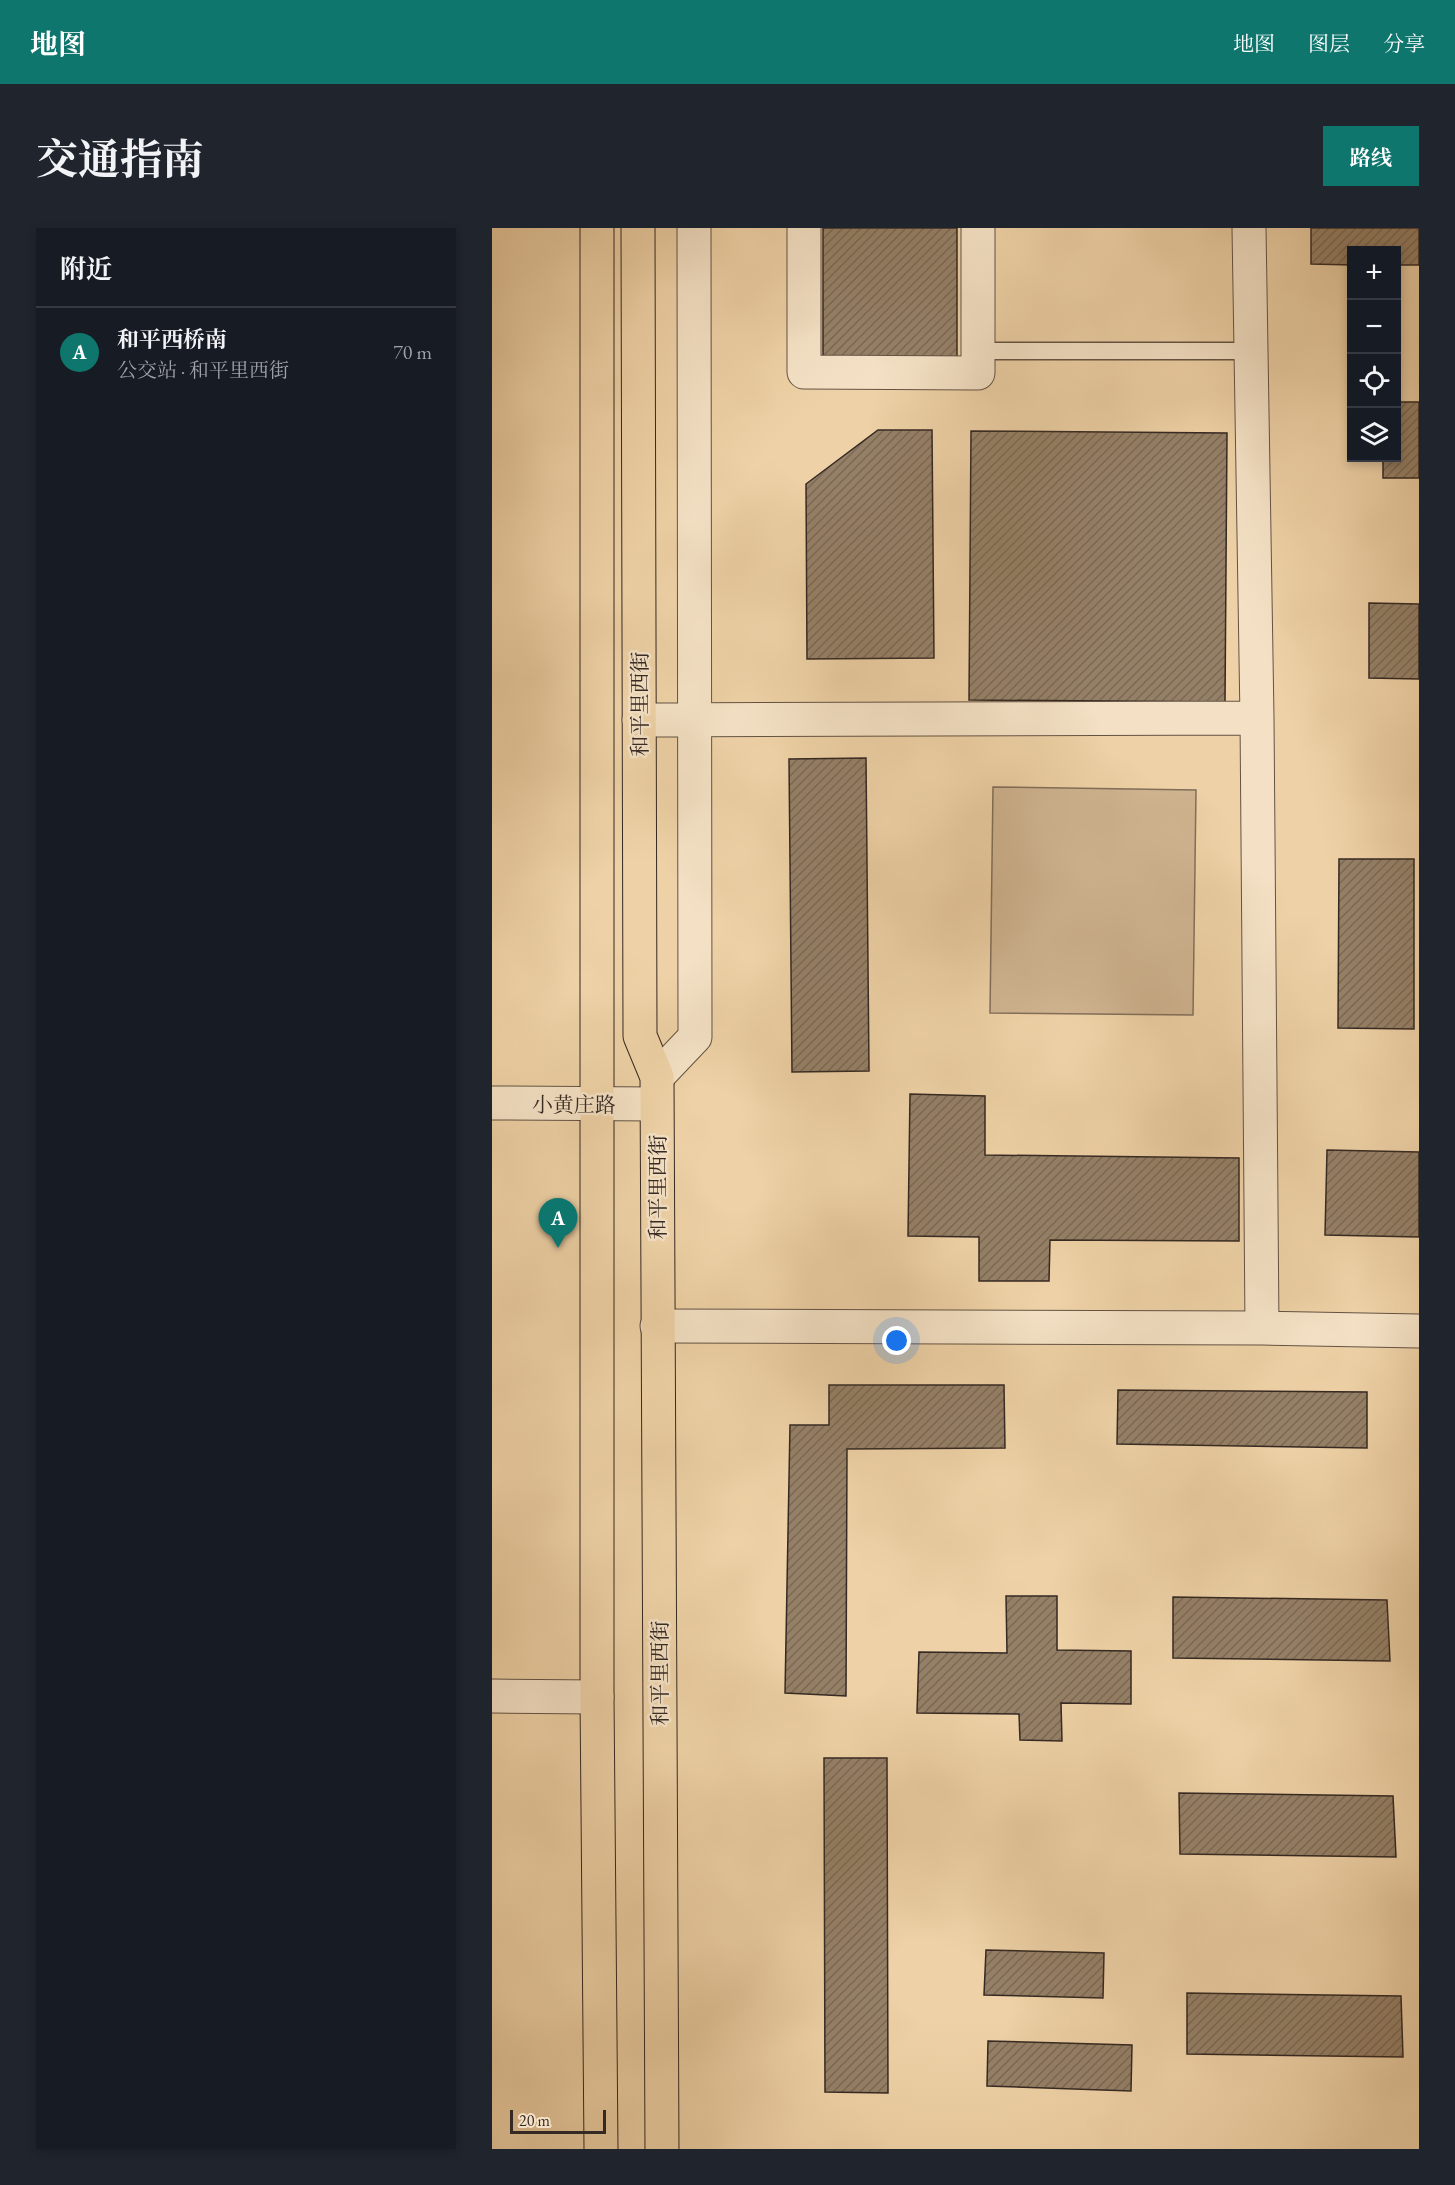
<!DOCTYPE html>
<html lang="zh">
<head>
<meta charset="utf-8">
<style>
	body { margin:0; font-family:"EB Garamond","Noto Serif SC",serif; background:#20242c; color:#f1f3f6 }
	.controls { position:absolute; right:18px; top:18px; display:grid; overflow:hidden; border-radius:0px; box-shadow:0 3px 9px #0003 }
	.controls button { width:54px; height:54px; display:grid; place-items:center; padding:0; border:0; border-bottom:2px solid #363941; background:#171b24; color:#f1f3f6; font:30px sans-serif }
	.scale { position:absolute; left:18px; bottom:15px; width:96px; box-sizing:border-box; padding-left:6px; border:3px solid #352923; border-top:0; font-size:16px; line-height:21px; white-space:nowrap; color:#352923; -webkit-text-stroke:4px #f4e1c5; paint-order:stroke }
	.you { position:absolute; left:405px; top:1113px; width:21px; height:21px; margin:-15px; border:4px solid #fff; border-radius:50%; background:#1a73e8; box-shadow:0 0 0 9px #1a73e833 }
	.badge { display:grid; place-items:center; width:39px; height:39px; border-radius:50%; background:#0f766e; color:#fff; font-size:20px; font-weight:700 }
	.pin { position:absolute; translate:-50% -50px; filter:drop-shadow(0 2px 3px #0008) }
	.pin::after { content:''; position:absolute; top:32px; width:21px; height:18px; background:inherit; clip-path:polygon(0 0,100% 0,50% 100%) }
	.list { margin:0; padding:0; list-style:none }
	h2 { display:flex; justify-content:space-between; align-items:center; height:78px; margin:0; padding:0 24px; font-size:26px }
	h2 small { font-size:20px; font-weight:400; color:#9ea1a6 }
	.list li { display:grid; grid-template-columns:39px 1fr auto; gap:18px; align-items:center; box-sizing:border-box; height:90px; padding:0 24px; border-top:2px solid #363941 }
	.list b { display:block; font-size:22px; white-space:nowrap }
	.list p { margin:0; font-size:20px; white-space:nowrap; color:#9ea1a6 }
	.list em { font-size:20px; font-style:normal; color:#9ea1a6 }
	.icon { flex:none; width:33px; height:33px; fill:none; stroke:currentColor; stroke-width:2; stroke-linecap:round; stroke-linejoin:round }
	.map { position:relative; flex:none; width:927px; height:1921px; overflow:hidden; border-radius:0px }
	header { display:flex; align-items:center; gap:36px; box-sizing:border-box; height:84px; padding:0 30px; background:#0f766e; color:#fff }
	header strong { font-size:28px }
	nav { display:flex; gap:33px; margin-inline-start:auto; font-size:21px }
	.intro { display:flex; align-items:center; justify-content:space-between; box-sizing:border-box; height:144px; padding:0 36px }
	h1 { margin:0; font-size:42px }
	.button { padding:15px 27px; border-radius:0px; background:#0f766e; color:#fff; font-size:21px; font-weight:700 }
	main { display:flex; gap:36px; padding:0 36px }
	aside { flex:1; background:#171b24; border-radius:0px; box-shadow:0 3px 9px #0003 }
	.map>svg:first-child { display:block }
</style>
</head>
<body>
<header>
<strong>地图</strong>
<nav><a>地图</a><a>图层</a><a>分享</a></nav>
</header>
<div class="intro"><h1>交通指南</h1><a class="button">路线</a></div>
<main>
<aside>
<h2>附近<small></small></h2>
<ul class="list">
<li><span class="badge">A</span><div><b>和平西桥南</b><p>公交站 · 和平里西街</p></div><em>70 m</em></li>
</ul>
</aside>
<div class="map">
<svg width="927" height="1921" viewBox="0 0 927 1921">
	<defs>
		<pattern id="building-hatch" width="6" height="6" patternUnits="userSpaceOnUse" patternTransform="scale(1.5)"><rect width="6" height="6" fill="#958067"/><path d="M-1 1l2-2M0 6l6-6M5 7l2-2" fill="none" stroke="#7a6954"/></pattern>
	</defs>
	<rect width="100%" height="100%" fill="#eed1a6"/>
	<filter id="stains"><feTurbulence type="fractalNoise" baseFrequency=".00333" numOctaves="4"/><feColorMatrix values="0 0 0 0 .2 0 0 0 0 .09 0 0 0 0 .02 0 0 0 .5 -.17"/></filter>
	<radialGradient id="worn" r=".72"><stop offset=".6" stop-color="#630" stop-opacity="0"/><stop offset="1" stop-color="#630" stop-opacity=".3"/></radialGradient>
	<path fill="#cfb490" stroke="#826e5a" stroke-width="1.5" d="M501 559 704 562 701 787 498 785Z"/>
	<path fill="url(#building-hatch)" stroke="#352923" stroke-width="1.5" d="M331 0H465V131L331 130Z
		M819 0H927V37H904V22H860V37L819 36Z
		M904 174H927V250H891V230H904Z
		M386 202H440L442 430 315 431 314 256Z
		M479 203 735 205 733 474 477 472Z
		M877 375 927 376V451L877 450Z
		M374 530 377 843 300 844 297 531Z
		M847 631H922V801L846 800Z
		M418 866 493 868V927L747 930V1013L558 1012 557 1053H487V1009L416 1008Z
		M835 922 927 924V1009L833 1007Z
		M337 1157H512L513 1220 355 1221 354 1468 293 1465 298 1197H337Z
		M626 1162 875 1164V1220L625 1216Z
		M514 1368H565V1422L639 1423V1476L569 1475 570 1513 528 1512 527 1486 425 1485 427 1424 515 1425Z
		M681 1369 895 1372 898 1433 681 1430Z
		M332 1530H395L396 1865 333 1864Z
		M687 1565 901 1568 904 1629 688 1626Z
		M494 1722 612 1725 611 1770 492 1767Z
		M695 1765 909 1768 911 1829 695 1826Z
		M496 1813 640 1817 639 1863 495 1858Z"/>
	<g fill="none" stroke-linecap="round" stroke-linejoin="round">
		<g stroke="#635344" stroke-width="19">
			<path id="service" d="M486 123H759"/>
		</g>
		<g stroke="#635344" stroke-width="35">
			<path id="minor" d="M312 0V144L486 145V0
				M757 0 765 490 770 1100
				M147 492 765 490
				M165 849 203 809 202 0
				M0 875 164 876
				M165 1098 770 1100 927 1103
				M0 1468 105 1469"/>
		</g>
		<g stroke="#352923" stroke-width="35">
			<path id="primary" d="M105 0V1469L109 1921
				M146 0 148 808 165 849 170 1921"/>
		</g>
		<use href="#service" stroke="#f4e1c5" stroke-width="16"/>
		<use href="#minor" stroke="#f4e1c5" stroke-width="33"/>
		<use href="#primary" stroke="#eed1a6" stroke-width="33"/>
	</g>
	<g text-anchor="middle" dominant-baseline="central" stroke-width="5" stroke-linejoin="round" paint-order="stroke">
		<g font-size="21" fill="#352923" stroke="#f4e1c5">
			<text transform="translate(147 476) rotate(-90)">和平里西街</text>
			<text x="82" y="876">小黄庄路</text>
			<text transform="translate(165 959) rotate(-90)">和平里西街</text>
			<text transform="translate(167 1445) rotate(-90)">和平里西街</text>
		</g>
	</g>
	<rect width="100%" height="100%" filter="url(#stains)"/>
	<rect width="100%" height="100%" fill="url(#worn)"/>
</svg>
<div class="controls">
<button>+</button>
<button>−</button>
<button><svg class="icon" aria-label="locate" viewBox="0 0 24 24"><circle cx="12" cy="12" r="6"/><path d="M12 2v4M12 18v4M2 12h4M18 12h4"/></svg></button>
<button><svg class="icon" aria-label="layers" viewBox="0 0 24 24"><path d="M12 4l9 5-9 5-9-5zM3 14l9 5 9-5"/></svg></button>
</div>
<div class="scale">20 m</div>
<div class="you"></div>
<div class="pin badge" style="left:66px;top:1020px">A</div>
</div>
</main>
</body>
</html>
